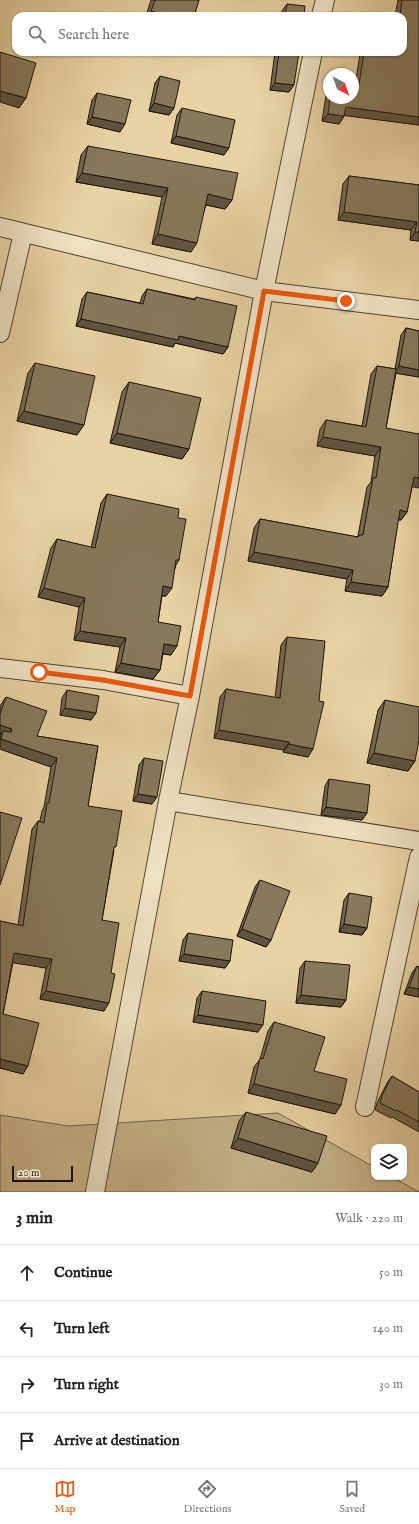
<!DOCTYPE html>
<html lang="en">
<head>
<meta charset="utf-8">
<style>
	body { margin:0; font-family:"IM FELL English",serif; background:#f6f6f6; color:#222 }
	.controls { position:absolute; right:12px; bottom:12px; display:grid; overflow:hidden; border-radius:8px; box-shadow:0 1px 3px #0004 }
	.controls button { width:36px; height:36px; display:grid; place-items:center; padding:0; border:0; border-bottom:1px solid #e0e0e0; background:#fff; color:#222; font:20px sans-serif }
	.compass { position:absolute; left:323px; top:68px; width:36px; height:36px; border-radius:50%; background:#fff; box-shadow:0 1px 3px #0004; rotate:139deg }
	.scale { position:absolute; left:12px; bottom:10px; width:61px; box-sizing:border-box; padding-left:4px; border:2px solid #1f150d; border-top:0; font-size:11px; line-height:14px; white-space:nowrap; color:#1f150d; -webkit-text-stroke:3px #f1e2c4; paint-order:stroke }
	.stop { position:absolute; width:12px; height:12px; margin:-9px; border:3px solid #ea580c; border-radius:50%; background:#fff }
	.stop.end { background:#ea580c; border-color:#fff; box-shadow:0 1px 4px #0008 }
	.list { margin:0; padding:0; list-style:none }
	h2 { display:flex; justify-content:space-between; align-items:center; height:52px; margin:0; padding:0 16px; font-size:17px }
	h2 small { font-size:13px; font-weight:400; color:#767676 }
	.list li { display:grid; grid-template-columns:26px 1fr auto; gap:12px; align-items:center; box-sizing:border-box; height:56px; padding:0 16px; border-top:1px solid #e0e0e0 }
	.list b { display:block; font-size:15px; white-space:nowrap }
	.list em { font-size:13px; font-style:normal; color:#767676 }
	.icon { flex:none; width:22px; height:22px; fill:none; stroke:currentColor; stroke-width:2; stroke-linecap:round; stroke-linejoin:round }
	.map { position:relative; flex:none; width:419px; height:1192px; overflow:hidden }
	.search { position:absolute; background:#fff; box-shadow:0 1px 3px #0004; left:12px; right:12px; top:12px; height:44px; display:flex; align-items:center; gap:10px; box-sizing:border-box; padding:0 14px; border-radius:12px; color:#767676; font-size:15px }
	.sheet { height:276px; background:#fff }
	nav { display:flex; justify-content:space-around; align-items:center; box-sizing:border-box; height:56px; border-top:1px solid #e0e0e0; background:#fff; font-size:11px; color:#767676 }
	nav a { display:grid; justify-items:center; gap:2px }
	nav .on { color:#ea580c }
	.map>svg:first-child { display:block }
</style>
</head>
<body>
<div class="map">
<svg width="419" height="1192" viewBox="0 0 419 1192">
	<rect width="100%" height="100%" fill="#e9d3a4"/>
	<filter id="stains"><feTurbulence type="fractalNoise" baseFrequency=".005" numOctaves="4"/><feColorMatrix values="0 0 0 0 .2 0 0 0 0 .09 0 0 0 0 .02 0 0 0 .5 -.17"/></filter>
	<radialGradient id="worn" r=".72"><stop offset=".6" stop-color="#630" stop-opacity="0"/><stop offset="1" stop-color="#630" stop-opacity=".3"/></radialGradient>
	<path fill="#c7b38a" stroke="#73644c" d="M278 1113 374 1167V1177H392L419 1192H0V1115L68 1126Z"/>
	<g fill="none" stroke-linecap="round" stroke-linejoin="round">
		<g stroke="#524433" stroke-width="20">
			<path id="street" d="M321 16 325 0
				M0 227 264 291 419 310
				M0 333 23 233
				M0 668 103 680 190 696
				M168 801 419 841
				M365 1107 419 857
				M95 1192 168 801 190 696 264 291 313 52"/>
		</g>
		<use href="#street" stroke="#f1e2c4" stroke-width="18"/>
	</g>
	<path fill="#75674f" stroke="#1f150d" d="M151 0H199L194 16H146Z
		M398 0H419V125L345 115 339 124 322 121 327 89 329 87V98H353L360 54 346 52H403V16H395Z
		M287 4 304 16H281L282 11Z
		M275 52H299L289 92 270 90Z
		M160 76 174 108 169 115 149 111 155 83Z
		M97 93 120 132 87 124 92 100Z
		M182 108 224 155 171 143 177 115Z
		M88 146 232 200 225 209 206 205 191 252 152 244 162 197 76 182 81 155Z
		M349 176 419 185V241L410 240 411 230 338 220 343 184Z
		M147 289 194 299 196 297 228 347 223 354 175 343 173 347 76 326 82 299 87 292 140 303 142 296Z
		M406 328 419 331V377L396 373 386 428 412 487 407 512 401 520H398L388 587 382 596 345 591 347 579 248 561 254 528 260 519 357 537 358 536 367 487 371 482 375 456 317 446 320 429 326 420 362 426 371 374 377 366 395 369 401 335Z
		M35 363 77 435 17 421 28 373Z
		M129 382 189 449 182 459 110 443 122 392Z
		M107 494 178 518 179 560 176 565 166 596H162L158 622 171 655 163 654 160 670 153 679 115 672 120 647 74 640 79 607 38 597 51 548 57 539 91 548 101 503Z
		M287 637 308 757 283 752 284 750 214 738 220 697 226 689 275 698 281 645Z
		M67 690 96 713 91 720 60 715 62 698Z
		M6 697 37 736 98 746 88 806 114 850 102 920 104 1011 40 999 46 968 13 962 3 1014 23 1074 0 1068V921L18 925 32 829 38 821H40L42 811 44 807 51 767 0 749V706Z
		M385 700 415 761 408 771 367 763 378 710Z
		M144 758 152 804 133 801 139 765Z
		M329 779 367 813 362 820 321 815 325 786Z
		M260 880 271 940 266 947 237 936 255 887Z
		M349 893 367 928 362 935 339 932 344 900Z
		M188 933 230 961 225 968 179 961 183 940Z
		M305 961 346 1000 341 1007 296 1003 300 968Z
		M417 966 419 997 404 994 412 973Z
		M202 991 258 1032 193 1022 197 998Z
		M274 1022 314 1071 341 1105 335 1114 248 1093 254 1067 260 1059 268 1031Z
		M392 1076 419 1092V1132L392 1117 391 1118 375 1110 377 1103 387 1083Z
		M246 1112 312 1172 231 1148 239 1121Z"/>
	<path fill="#5f5440" stroke="#1f150d" d="M151 11 167 16H148Z
		M345 52H361L360 54Z
		M275 83 294 85 289 92 270 90Z
		M0 91 26 98 19 108 0 102Z
		M154 103 174 108 169 115 149 111Z
		M346 107 419 117V125L340 115Z
		M328 114 344 116 339 124 322 121Z
		M92 117 125 124 120 132 87 124Z
		M176 136 229 148 224 155 171 143Z
		M82 173 168 188 162 197 76 182Z
		M208 194 232 200 225 209 202 204Z
		M344 212 417 222 411 230 338 220Z
		M415 232H419V241L410 240Z
		M158 234 197 243 191 252 152 244Z
		M81 319 179 336 228 347 223 354 175 343 173 347 76 326Z
		M399 366 419 370V377L394 373Z
		M24 411 84 425 77 435 17 421Z
		M117 433 189 449 182 459 110 443Z
		M323 437 381 447 375 456 317 446Z
		M414 477 419 478V488L408 486Z
		M400 510 407 512 401 520 394 519Z
		M254 552 353 570 347 579 248 561Z
		M351 582 388 587 382 596 345 591Z
		M163 586 172 588 166 596 157 595Z
		M44 588 85 598 79 607 38 597Z
		M80 631 126 638 120 647 74 640Z
		M164 644 177 646 171 655 158 653Z
		M121 663 160 670 153 679 115 672Z
		M65 708 96 713 91 720 60 715Z
		M0 725 12 729 6 737 3 731 0 735Z
		M219 730 289 742 284 750 214 738Z
		M1 739 57 758 51 767 0 749V741Z
		M289 744 313 749 308 757 283 752Z
		M374 753 415 761 408 771 367 763Z
		M138 794 157 797 152 804 133 801Z
		M326 807 367 813 362 820 321 815Z
		M344 924 367 928 362 935 339 932Z
		M242 929 271 940 266 947 237 936Z
		M14 953 52 959 46 968 8 962Z
		M184 954 230 961 225 968 179 961Z
		M409 987 419 989V997L404 994Z
		M46 991 109 1003 104 1011 40 999Z
		M301 995 346 1000 341 1007 296 1003Z
		M198 1015 263 1025 258 1032 193 1022Z
		M0 1059 28 1066 23 1074 0 1068Z
		M254 1084 341 1105 335 1114 248 1093Z
		M238 1138 318 1163 312 1172 231 1148Z"/>
	<path fill="#88785c" stroke="#1f150d" d="M155 0H199L194 16H167L151 11Z
		M402 0H419V117L346 107 344 116 328 114 330 98H353V84L359 85 364 52H403V16H400Z
		M287 4 305 6 304 16H285Z
		M0 52 36 63 26 98 0 91Z
		M279 52H299L294 85 275 83Z
		M160 76 180 81 174 108 154 103Z
		M97 93 131 100 125 124 92 117Z
		M182 108 235 120 229 148 176 136Z
		M88 146 238 173 232 200 208 194 197 243 158 234 168 188 82 173Z
		M349 176 419 185V232H415L417 222 344 212Z
		M147 289 195 300 196 297 237 306 228 347 179 336 178 340 81 319 87 292 143 304Z
		M406 328 419 331V370L399 366Z
		M35 363 95 376 84 425 24 411Z
		M377 366 396 369 386 428 419 434V478L414 477 407 512 400 510 388 587 351 582 353 570 254 552 260 519 358 537 359 535H363L373 478H376L381 447 323 437 326 420 366 427Z
		M129 382 201 398 189 449 117 433Z
		M107 494 179 509 178 518 186 519 179 560H176L172 588 163 586 158 622 181 626 177 646 164 644 160 670 121 663 126 638 80 631 85 598 44 588 57 539 95 548Z
		M287 637 325 641 319 701 324 702 313 749 289 744V742L219 730 226 689 280 698Z
		M67 690 99 696 96 713 65 708Z
		M6 697 47 711 37 736 98 746 88 806 122 811 116 847H114L102 920 119 923 111 973 115 974 109 1003 46 991 52 959 14 953 3 1014 39 1023 28 1066 0 1059V921L23 926 38 821 44 823 47 803H49L57 758 1 739 3 731 11 732 12 729 0 725V714Z
		M385 700 419 707V740L415 761 374 753Z
		M144 758 163 761 157 797 138 794Z
		M329 779 370 785 367 813 326 807Z
		M0 812 22 818 0 885Z
		M260 880 290 891 271 940 242 929Z
		M349 893 372 897 367 928 344 924Z
		M188 933 233 940 230 961 184 954Z
		M305 961 350 965 346 1000 301 995Z
		M417 966 419 967V989L409 987Z
		M202 991 266 1001 263 1025 198 1015Z
		M274 1022 325 1037 314 1071 347 1079 341 1105 254 1084 260 1058 263 1059Z
		M392 1076 419 1092V1122L397 1110 396 1111 380 1103 382 1096Z
		M246 1112 327 1136 318 1163 238 1138Z"/>
	<g fill="none" stroke-linecap="round" stroke-linejoin="round">
		<path stroke="#ea580c" stroke-width="5" d="M39 672 103 680 190 696 264 291 346 301"/>
	</g>
	<rect width="100%" height="100%" filter="url(#stains)"/>
	<rect width="100%" height="100%" fill="url(#worn)"/>
</svg>
<div class="controls">
<button><svg class="icon" aria-label="layers" viewBox="0 0 24 24"><path d="M12 4l9 5-9 5-9-5zM3 14l9 5 9-5"/></svg></button>
</div>
<svg class="compass" viewBox="-18 -18 36 36"><path d="M0-13l5 13h-10z" fill="#e53935"/><path d="M0 13l5-13h-10z" fill="#767676"/></svg>
<div class="scale">20 m</div>
<div class="stop" style="left:39px;top:672px"></div>
<div class="stop end" style="left:346px;top:301px"></div>
<div class="search"><svg class="icon" aria-label="search" viewBox="0 0 24 24"><circle cx="10" cy="10" r="6"/><path d="M15 15l6 6"/></svg>Search here</div>
</div>
<section class="sheet">
<h2>3 min<small>Walk · 220 m</small></h2>
<ul class="list">
<li><svg class="icon" aria-label="ahead" viewBox="0 0 24 24"><path d="M12 20V5M6 11l6-6 6 6"/></svg><div><b>Continue</b></div><em>50 m</em></li>
<li><svg class="icon" aria-label="left" viewBox="0 0 24 24"><path d="M17 20v-9H6M10 6l-5 5 5 5"/></svg><div><b>Turn left</b></div><em>140 m</em></li>
<li><svg class="icon" aria-label="right" viewBox="0 0 24 24"><path d="M7 20v-9h11M14 6l5 5-5 5"/></svg><div><b>Turn right</b></div><em>30 m</em></li>
<li><svg class="icon" aria-label="arrive" viewBox="0 0 24 24"><path d="M6 21V4h12l-3 4 3 4H6"/></svg><div><b>Arrive at destination</b></div></li>
</ul>
</section>
<nav>
<a class="on"><svg class="icon" aria-label="map" viewBox="0 0 24 24"><path d="M3 6l6-2 6 2 6-2v14l-6 2-6-2-6 2zM9 4v14M15 6v14"/></svg>Map</a>
<a><svg class="icon" aria-label="directions" viewBox="0 0 24 24"><path d="M12 3l9 9-9 9-9-9zM9 14v-3h6M13 9l2 2-2 2"/></svg>Directions</a>
<a><svg class="icon" aria-label="saved" viewBox="0 0 24 24"><path d="M7 4h10v16l-5-4-5 4z"/></svg>Saved</a>
</nav>
</body>
</html>
